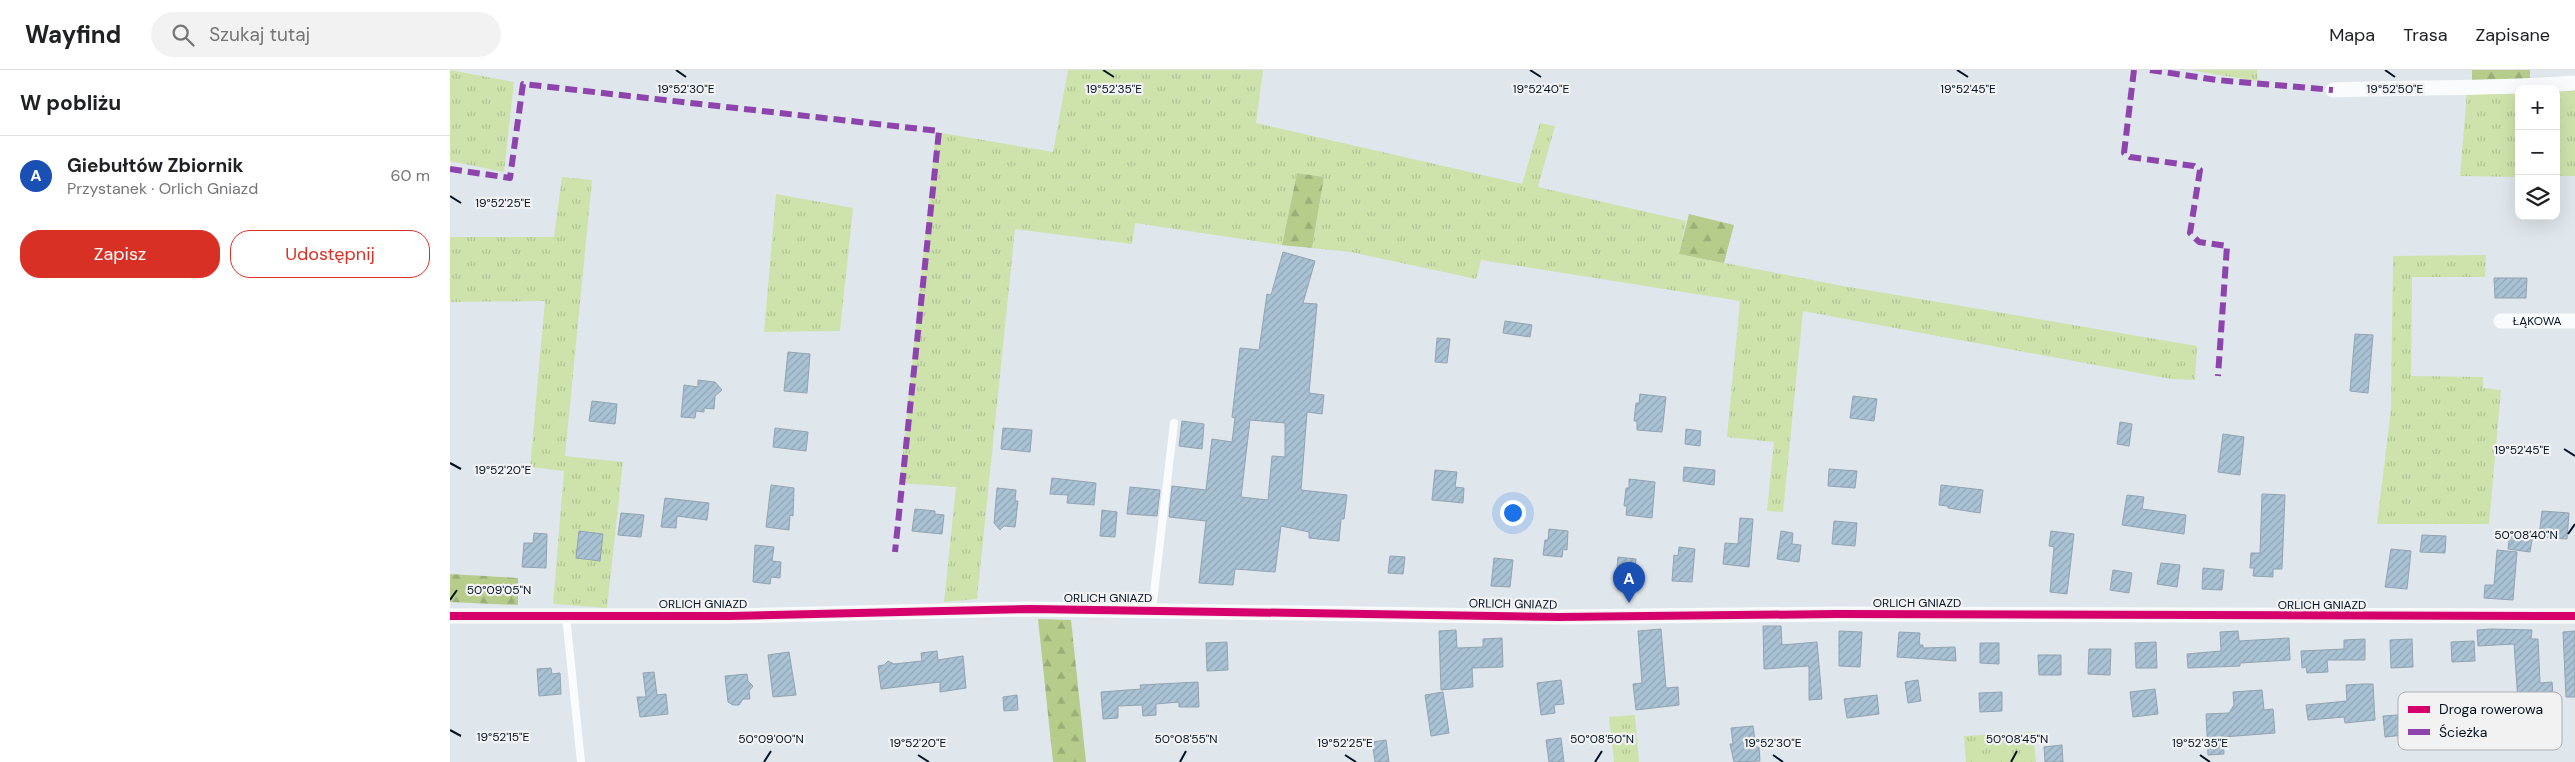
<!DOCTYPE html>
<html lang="pl">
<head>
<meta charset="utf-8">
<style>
	body { margin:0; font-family:"DM Sans",sans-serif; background:#f2f2f2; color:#202124 }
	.controls { position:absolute; right:15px; top:15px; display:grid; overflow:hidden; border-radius:10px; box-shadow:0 5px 20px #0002 }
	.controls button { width:45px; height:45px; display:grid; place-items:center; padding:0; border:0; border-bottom:1px solid #e0e0e0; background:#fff; color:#202124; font:25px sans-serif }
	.you { position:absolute; left:1062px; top:442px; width:18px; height:18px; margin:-12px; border:4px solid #fff; border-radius:50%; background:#1a73e8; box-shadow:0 0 0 8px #1a73e833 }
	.badge { display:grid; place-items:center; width:32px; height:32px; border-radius:50%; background:#d93025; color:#fff; font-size:16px; font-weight:700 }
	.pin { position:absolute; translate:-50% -41px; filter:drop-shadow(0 1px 2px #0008) }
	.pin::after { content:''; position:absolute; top:26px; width:18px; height:15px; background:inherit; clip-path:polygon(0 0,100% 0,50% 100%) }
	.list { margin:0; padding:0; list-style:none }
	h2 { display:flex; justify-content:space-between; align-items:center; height:65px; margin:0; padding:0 20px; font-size:21px }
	h2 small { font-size:16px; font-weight:400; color:#757577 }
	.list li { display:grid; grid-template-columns:32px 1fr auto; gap:15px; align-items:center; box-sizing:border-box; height:80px; padding:0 20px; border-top:1px solid #e0e0e0 }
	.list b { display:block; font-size:19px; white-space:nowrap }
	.list p { margin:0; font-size:16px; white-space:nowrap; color:#757577 }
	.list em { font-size:16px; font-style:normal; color:#757577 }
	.actions { display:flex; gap:10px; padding:15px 20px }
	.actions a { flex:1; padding:11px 0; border:1px solid #d93025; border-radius:20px; text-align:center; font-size:18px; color:#d93025 }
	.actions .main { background:#d93025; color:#fff }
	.icon { flex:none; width:28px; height:28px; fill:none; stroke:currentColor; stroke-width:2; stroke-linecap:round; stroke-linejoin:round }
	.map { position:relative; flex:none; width:2125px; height:692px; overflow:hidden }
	header { display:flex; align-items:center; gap:30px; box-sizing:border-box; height:70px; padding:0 25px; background:#fff; border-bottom:1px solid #e0e0e0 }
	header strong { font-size:24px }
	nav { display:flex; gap:28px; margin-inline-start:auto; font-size:18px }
	.search { width:350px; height:45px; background:#f2f2f2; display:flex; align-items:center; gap:12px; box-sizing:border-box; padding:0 18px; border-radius:28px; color:#757577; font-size:19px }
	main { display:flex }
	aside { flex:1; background:#fff }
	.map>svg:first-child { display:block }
</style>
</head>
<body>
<header>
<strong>Wayfind</strong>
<div class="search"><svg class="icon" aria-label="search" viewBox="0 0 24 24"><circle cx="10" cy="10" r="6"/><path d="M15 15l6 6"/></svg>Szukaj tutaj</div>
<nav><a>Mapa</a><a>Trasa</a><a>Zapisane</a></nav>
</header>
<main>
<aside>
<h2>W pobliżu<small></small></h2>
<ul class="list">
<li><span class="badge" style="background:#1a4fb4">A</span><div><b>Giebułtów Zbiornik</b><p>Przystanek · Orlich Gniazd</p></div><em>60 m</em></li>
</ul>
<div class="actions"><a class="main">Zapisz</a><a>Udostępnij</a></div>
</aside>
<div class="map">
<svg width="2125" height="692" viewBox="0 0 2125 692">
	<defs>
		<pattern id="grass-tufts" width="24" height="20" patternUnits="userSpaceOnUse" patternTransform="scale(1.25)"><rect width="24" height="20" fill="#cee3ac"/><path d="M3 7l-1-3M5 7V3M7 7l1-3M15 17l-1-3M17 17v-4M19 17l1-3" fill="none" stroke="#afc294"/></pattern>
		<pattern id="forest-firs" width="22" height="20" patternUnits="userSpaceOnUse" patternTransform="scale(1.25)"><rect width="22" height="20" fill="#b6cc8b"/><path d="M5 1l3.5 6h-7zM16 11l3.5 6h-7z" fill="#9bae78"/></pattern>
		<pattern id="building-hatch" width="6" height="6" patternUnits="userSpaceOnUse" patternTransform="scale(1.25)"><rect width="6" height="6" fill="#a9c2d4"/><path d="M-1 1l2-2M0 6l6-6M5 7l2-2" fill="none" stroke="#90a6b6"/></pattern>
	</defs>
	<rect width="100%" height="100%" fill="#dfe6ec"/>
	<path fill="url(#grass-tufts)" d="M0 0 64 12 54 102 0 91Z
		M618 0H813L806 53 1072 114 1090 53 1105 56 1088 117 1236 151 1229 184 1393 216 1747 276 1745 310 1721 309 1353 241 1333 442 1317 441 1324 372 1277 367 1290 231 1031 190 1026 209 901 182 862 178 874 107 847 103 832 175 685 153 682 174 565 159 527 529 494 532 506 417 450 413 486 62 603 82Z
		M1740 0H1807V11Z
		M2125 17V106H2106V19Z
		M2069 20V107L2010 106 2017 22Z
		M112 107 142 110 115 386 173 392 157 538 103 534 114 401 80 397 95 231 0 232V167H104Z
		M326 124 403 138 390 261 314 262Z
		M2036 185 2035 207H1962L1961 306 2033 307V318L2051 320 2039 454H1927L1941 339 1943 186Z
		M1185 645 1189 692H1164L1159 647Z
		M1583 662 1586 692H1516L1514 666Z"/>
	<path fill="url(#forest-firs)" d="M2022 0H2080V14H2022Z
		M847 103 874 107 862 178 832 175Z
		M1239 144 1284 155 1274 193 1229 184Z
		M0 504 68 508V535L0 532Z
		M588 549 621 550 636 692H603Z"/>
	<path fill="url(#building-hatch)" stroke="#92a4b1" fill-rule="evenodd" d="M833 182 865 191 853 233 867 234 859 323 874 325 872 344 857 342 851 420 897 425 894 449H891L889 471 859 468V462L831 456 825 502 785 499 783 515 749 513 756 451 719 447 722 416 756 420 762 369 782 372 785 348 782 347 790 278 809 280 817 224 821 225ZM800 350 835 353V387L822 386 818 430 791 427Z
		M2044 208H2077L2076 228H2045Z
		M1055 251 1082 255 1080 267 1053 263Z
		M1905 264 1923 265 1918 323 1900 321Z
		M987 268 1000 269 997 293 985 292Z
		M338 282 360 284 357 323 334 321Z
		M248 310 265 312 272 320 265 326 264 339 254 338V342L246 341 245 348 231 347 234 315 248 317Z
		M1190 324 1216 327 1212 362 1187 360V351H1184L1186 333H1189Z
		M1403 326 1427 329 1424 351 1400 348Z
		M142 331 167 334 165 354 139 351Z
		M732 351 754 354 752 379 729 376Z
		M1670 352 1682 354 1679 376 1667 374Z
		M325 358 358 362 356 381 323 377Z
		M553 358 582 360 580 382 551 379Z
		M1236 359 1251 361 1250 376 1235 374Z
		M1773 364 1794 367 1790 405 1768 402Z
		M1234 397 1265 400 1264 415 1233 411Z
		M1379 399 1407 401 1405 418 1378 416Z
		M985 400 1007 402 1005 417 1014 418 1013 433 982 430Z
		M602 408 646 413 644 435 617 433 618 425 600 424Z
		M1179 409 1205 412 1202 448 1176 445 1177 436H1174L1176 418H1179Z
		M321 415 344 418 343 446 340 445 339 460 316 457Z
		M1491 415 1533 420 1530 443 1498 438V436L1489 435Z
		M680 417 710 420 707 446 677 444Z
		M547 418 566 420 565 431H568L565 457 554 456 550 460 544 453Z
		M1812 424 1835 425 1832 499H1823V507L1803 506 1804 498H1800L1801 483H1810Z
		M1677 425 1694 427 1692 439 1736 445 1734 464 1672 455Z
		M215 428 259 433 257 450 227 446 226 458 211 457Z
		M465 439 485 441V444L494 445 492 464 462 461Z
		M652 440 667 442 665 467 650 466Z
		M2092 441 2119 443 2117 469 2089 467Z
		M171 443 194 445 191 467 168 465Z
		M1290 448 1303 449 1299 497 1273 494 1275 473 1288 474Z
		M1384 451 1407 453 1405 476 1382 474Z
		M1099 459 1118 461 1117 480 1113 479 1112 487 1093 485 1095 470H1098Z
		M129 461 153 464 150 491 126 488Z
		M1331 461 1343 463 1342 474 1351 475 1349 492 1327 489Z
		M1601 461 1624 464 1617 524 1600 522 1604 477 1599 476Z
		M2060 462 2083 465 2080 482 2058 479Z
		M84 463 97 464 96 498 72 497 74 473H83Z
		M1972 465 1996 466 1995 483 1970 482Z
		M305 475 324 477 322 491 331 492 330 508 321 507 320 514 303 512Z
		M1229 477 1245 479 1242 512 1222 511 1224 485 1228 486Z
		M1941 479 1961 481 1957 519 1935 517Z
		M2047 480 2067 482 2063 530 2034 528 2035 515H2044Z
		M940 486 955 487 953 504 938 503Z
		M1168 487 1186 489 1183 511 1166 509Z
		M1044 488 1063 490 1060 517 1041 516Z
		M1711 493 1730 495 1727 517 1707 514Z
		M1753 498 1774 500 1772 520 1752 519Z
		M1663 500 1682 503 1679 523 1660 520Z
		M1313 556H1331L1332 575 1367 572 1372 629 1359 630V596L1314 599Z
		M1211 559 1216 618 1228 617 1229 635 1186 640 1183 614 1192 613 1188 561Z
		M2042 559 2082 560 2081 569H2088L2090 613 2102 612 2103 624 2086 626V630L2068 631 2064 574 2028 576 2027 560Z
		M1006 560 1007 578 1033 577V569L1052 568 1053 597 1022 598 1023 617 991 620 989 561Z
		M1389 561 1412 562 1410 597 1389 596Z
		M1788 561 1789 571 1839 568 1840 590 1790 593V596L1738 598 1737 584 1771 581 1770 562Z
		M2125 561V627H2116L2113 562Z
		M1449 562 1470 563 1469 575H1473V578L1505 577 1506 591 1447 587Z
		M1915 569V590H1877L1878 602 1857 603 1856 597 1852 598 1851 581 1894 579V570Z
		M1962 569 1963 597 1941 598 1940 570Z
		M2024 571 2025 591 2002 592 2001 572Z
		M777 572 778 600 757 601 756 573Z
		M1706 572 1707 598H1686L1685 573Z
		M1530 573H1549V594L1530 593Z
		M1639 579H1661L1660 605 1638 604Z
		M487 581 488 590 513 586 516 618 490 622V612L431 619 428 596 434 595 438 591 444 594 472 591 471 583Z
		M339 582 346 625 323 627 318 585Z
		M1588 585H1611V605H1589Z
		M101 598 102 604 110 603 111 624 89 626 87 599Z
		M204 602 207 625 216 624 218 644 190 647 187 627H196L193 603Z
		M297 604 298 611 303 616 299 621 300 629H293L289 635H283L278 632 275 606Z
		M1111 610 1114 634 1104 635 1105 643 1091 645 1087 613Z
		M1468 610 1471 631 1458 633 1455 612Z
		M748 612 749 637H729V632L706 634V645L693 646 692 635 668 636V648L653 649 651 622 691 619 690 615Z
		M1913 614H1923L1925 650 1895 653 1894 647 1858 650 1856 635 1897 631 1896 615Z
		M1705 619 1708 644 1683 647 1680 622Z
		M1812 620 1814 640 1823 639 1825 663 1773 667 1774 684 1758 685 1756 644 1779 643 1784 635 1783 622Z
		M993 622 999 663 981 666 975 625Z
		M1552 622V641L1530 642 1529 623Z
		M567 625 568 640 554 641 553 627Z
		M1427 625 1429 644 1397 648 1394 629Z
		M1962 644 1964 664 1935 667 1933 646Z
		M1303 656 1306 677H1309L1310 691 1284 692 1280 674H1283L1281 658Z
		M1111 668 1114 692H1099L1096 670Z
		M936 670 939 692H925L922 672Z
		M1612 675 1613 692H1595L1594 677Z"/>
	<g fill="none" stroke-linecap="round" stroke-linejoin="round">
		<path stroke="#fafbfc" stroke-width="8" d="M702 540 724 353
			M116 546 131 692"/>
		<g stroke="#fafbfc" stroke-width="15">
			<path d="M1883 20C1964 17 2044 19 2125 13"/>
			<path id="s1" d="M2051 251H2125"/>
			<path d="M0 546H280L581 539 1109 547 1386 544 2125 546"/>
		</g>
		<path stroke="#8e44ad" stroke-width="6" stroke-dasharray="12 6" stroke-linecap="butt" d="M1684 0 1674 83 1680 87 1744 96 1750 100 1740 163 1749 172 1777 176 1768 306
			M1700 0 1767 10 1883 20
			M0 99 60 108 73 14 489 61 445 482"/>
		<g stroke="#f2f2f2" stroke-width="11">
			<path id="cycleway" d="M0 546H280L581 539 1109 547 1386 544 2125 546"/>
		</g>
		<use href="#cycleway" stroke="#d6006c" stroke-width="8"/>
	</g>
	<path fill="none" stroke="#001222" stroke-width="2" d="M226 0 236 7M653 0 664 7M1080 0 1091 7M1507 0 1518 7M1935 0 1945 7M0 126 11 133M2114 379 2125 386M0 393 11 399M2118 464 2125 454M0 530 7 520M0 660 11 666M468 685 479 692M895 685 906 692M1323 685 1333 692M1750 685 1760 692M314 692 321 681M730 692 736 681M1145 692 1152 681M1561 692 1567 681"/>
	<g text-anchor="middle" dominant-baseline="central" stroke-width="4.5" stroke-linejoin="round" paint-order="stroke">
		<g font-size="12" fill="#001222" stroke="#f2f2f2">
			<text stroke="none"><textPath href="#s1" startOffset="36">ŁĄKOWA</textPath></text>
			<text x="658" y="528">ORLICH GNIAZD</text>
			<text x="1467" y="533">ORLICH GNIAZD</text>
			<text x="253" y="534">ORLICH GNIAZD</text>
			<text transform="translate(1063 534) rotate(1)">ORLICH GNIAZD</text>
			<text x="1872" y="535">ORLICH GNIAZD</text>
		</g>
	</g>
	<rect x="1948" y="622" width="164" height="58" rx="8" fill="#f2f2f2" stroke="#a9afb4" stroke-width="1"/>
	<rect x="1958" y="636" width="22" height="7" fill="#d6006c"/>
	<rect x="1958" y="659" width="22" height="6" fill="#8e44ad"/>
	<g font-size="14" fill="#001222">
		<text x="1989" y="644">Droga rowerowa</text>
		<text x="1989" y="667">Ścieżka</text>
	</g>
	<g font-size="12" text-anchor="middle" fill="#001222" stroke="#f2f2f2" stroke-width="4.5" stroke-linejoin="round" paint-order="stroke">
		<text x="664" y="23">19°52'35"E</text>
		<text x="1091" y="23">19°52'40"E</text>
		<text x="1518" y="23">19°52'45"E</text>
		<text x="1945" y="23">19°52'50"E</text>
		<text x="236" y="23">19°52'30"E</text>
		<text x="53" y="137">19°52'25"E</text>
		<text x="2072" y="384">19°52'45"E</text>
		<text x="53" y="404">19°52'20"E</text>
		<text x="2076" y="469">50°08'40"N</text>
		<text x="49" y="524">50°09'05"N</text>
		<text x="53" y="671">19°52'15"E</text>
		<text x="321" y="673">50°09'00"N</text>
		<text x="736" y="673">50°08'55"N</text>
		<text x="1152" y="673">50°08'50"N</text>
		<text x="1567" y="673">50°08'45"N</text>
		<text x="468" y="677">19°52'20"E</text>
		<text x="895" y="677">19°52'25"E</text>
		<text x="1323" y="677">19°52'30"E</text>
		<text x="1750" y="677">19°52'35"E</text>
	</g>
</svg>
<div class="controls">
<button>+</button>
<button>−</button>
<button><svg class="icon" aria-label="layers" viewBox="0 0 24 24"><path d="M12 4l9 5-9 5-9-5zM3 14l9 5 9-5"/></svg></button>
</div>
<div class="you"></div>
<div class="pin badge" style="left:1179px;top:533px;background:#1a4fb4">A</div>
</div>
</main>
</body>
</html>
